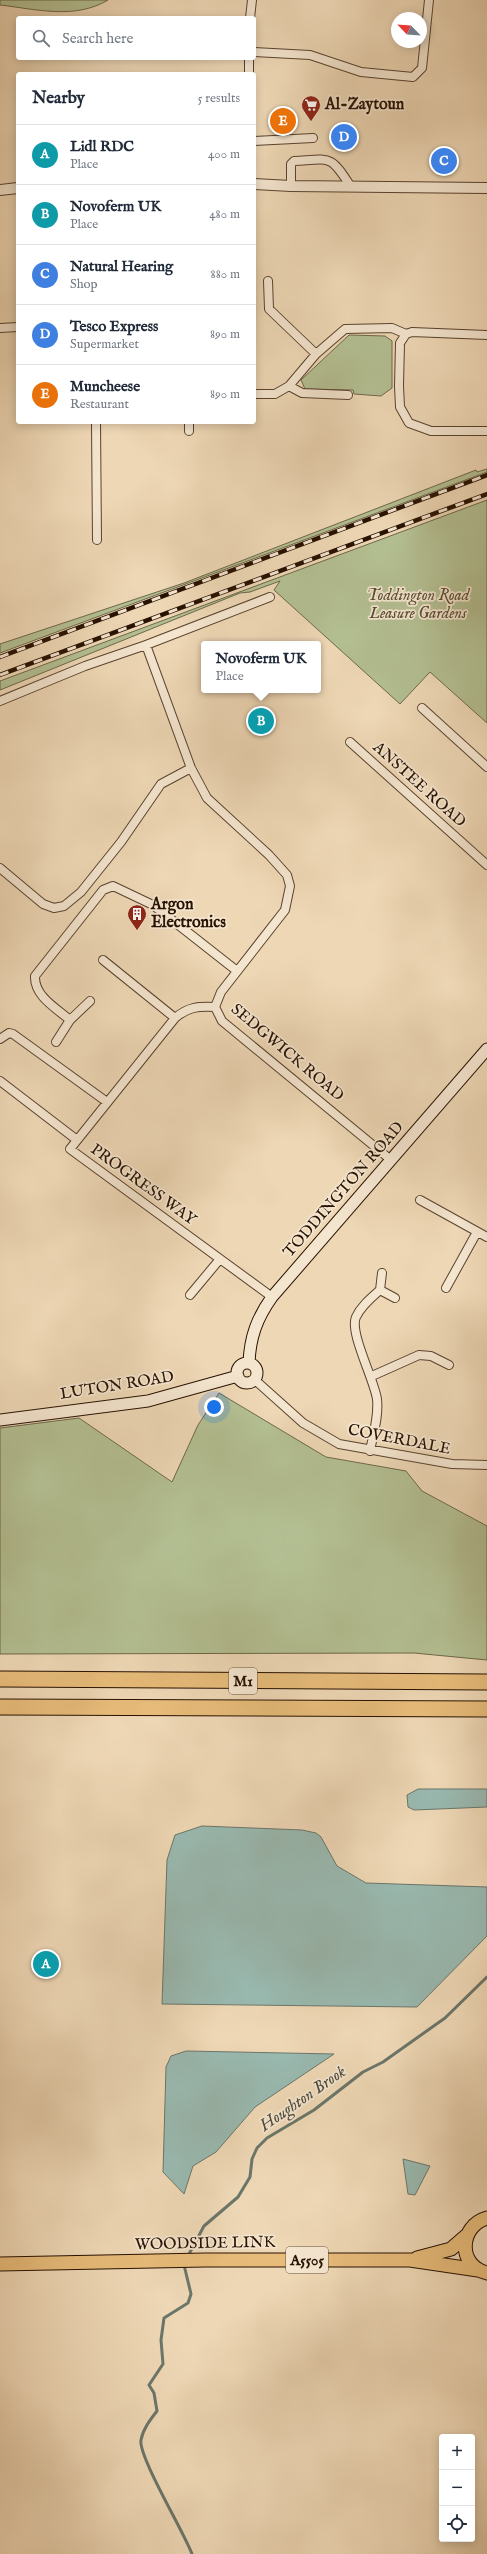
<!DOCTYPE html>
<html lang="en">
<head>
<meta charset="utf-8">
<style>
	body { margin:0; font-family:"IM FELL English",serif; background:#f6f6f7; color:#1f2937 }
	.controls { position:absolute; right:12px; bottom:12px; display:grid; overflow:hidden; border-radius:4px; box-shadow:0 2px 10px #0003 }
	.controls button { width:36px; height:36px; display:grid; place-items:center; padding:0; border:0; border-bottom:1px solid #e0e1e3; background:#fff; color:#1f2937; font:20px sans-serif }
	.compass { position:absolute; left:391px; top:12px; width:36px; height:36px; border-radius:50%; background:#fff; box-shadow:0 2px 10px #0003; rotate:295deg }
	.you { position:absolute; left:214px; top:1407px; width:14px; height:14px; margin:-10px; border:3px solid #fff; border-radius:50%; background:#1a73e8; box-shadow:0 0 0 6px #1a73e833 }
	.badge { display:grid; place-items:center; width:26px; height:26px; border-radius:50%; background:#db2777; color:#fff; font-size:13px; font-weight:700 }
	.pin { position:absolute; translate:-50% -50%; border:2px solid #fff; box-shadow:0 1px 4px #0006 }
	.popup { position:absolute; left:201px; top:641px; width:120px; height:52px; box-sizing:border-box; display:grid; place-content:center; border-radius:4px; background:#fff; filter:drop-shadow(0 1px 3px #0005); font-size:13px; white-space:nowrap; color:#747a83 }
	.popup b { font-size:15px; color:#1f2937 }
	.popup::after { content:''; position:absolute; left:50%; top:100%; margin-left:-8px; border:8px solid transparent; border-top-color:#fff }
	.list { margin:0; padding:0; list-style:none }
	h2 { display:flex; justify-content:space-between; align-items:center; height:52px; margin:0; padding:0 16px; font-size:17px }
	h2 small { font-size:13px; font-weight:400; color:#747a83 }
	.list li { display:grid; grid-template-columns:26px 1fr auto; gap:12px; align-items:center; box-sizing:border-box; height:60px; padding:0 16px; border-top:1px solid #e0e1e3 }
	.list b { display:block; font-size:15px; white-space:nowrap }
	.list p { margin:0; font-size:13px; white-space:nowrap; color:#747a83 }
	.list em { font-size:13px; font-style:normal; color:#747a83 }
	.icon { flex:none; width:22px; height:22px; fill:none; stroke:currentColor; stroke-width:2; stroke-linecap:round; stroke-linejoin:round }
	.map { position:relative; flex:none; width:487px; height:2554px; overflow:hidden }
	.search { position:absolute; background:#fff; box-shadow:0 2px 10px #0003; left:16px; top:16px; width:240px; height:44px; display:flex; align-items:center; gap:10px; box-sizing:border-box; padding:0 14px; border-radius:4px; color:#747a83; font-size:15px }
	.panel { position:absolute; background:#fff; box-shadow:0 2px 10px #0003; left:16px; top:72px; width:240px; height:352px; border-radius:4px }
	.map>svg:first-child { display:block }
</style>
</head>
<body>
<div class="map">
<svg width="487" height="2554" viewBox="0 0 487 2554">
	<rect width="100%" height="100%" fill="#eed7b5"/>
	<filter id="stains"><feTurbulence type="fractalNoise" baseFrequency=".005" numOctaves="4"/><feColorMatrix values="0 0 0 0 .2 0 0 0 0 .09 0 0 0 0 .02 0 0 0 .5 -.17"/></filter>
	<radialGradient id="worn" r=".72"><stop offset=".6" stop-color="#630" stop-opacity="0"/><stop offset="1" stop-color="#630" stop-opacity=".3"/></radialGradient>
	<path fill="#b3bf92" stroke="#6d684a" d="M0 0H108C75 20 35 9 0 5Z
		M349 335 385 336 392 341V388L381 396 354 394 353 390 305 389 301 380Z
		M487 469V472L0 653V644L184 583 476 470 477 472Z
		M487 500V723L430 672 400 704 274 590 280 581 250 592 240 593 0 690V681Z
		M219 1393 326 1457 406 1471 422 1491 487 1526V1660L414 1653 0 1654V1428L79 1418 172 1482 198 1425Z"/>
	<path fill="#99b9b0" stroke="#6b766a" d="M418 1789H487V1807L414 1810 408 1807 407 1795Z
		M202 1826 302 1830 316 1833 321 1837 337 1866 366 1883 487 1887V1936L417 2007 162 2004 167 1860 175 1835Z
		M186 2051 334 2054 255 2107 216 2152 193 2166 184 2194 163 2172 166 2067 171 2056Z
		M403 2159 430 2166 415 2195 408 2194Z"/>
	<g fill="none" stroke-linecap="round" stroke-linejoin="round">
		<path stroke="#6b766a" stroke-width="3" d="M188 2256 204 2226 238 2197 250 2177 252 2159 257 2148 267 2138 314 2110 363 2072 383 2062 445 2018 487 1977
			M184 2265 191 2294 188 2303 164 2318 161 2340 163 2364 149 2385 154 2393 157 2411C150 2420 143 2429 141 2440 138 2456 184 2532 192 2554"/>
		<g stroke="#59422e" stroke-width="10">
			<path id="minor" d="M250 18 252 0
				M254 52 310 55 361 72 413 77 422 68 429 0
				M249 58V74
				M254 141 313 138
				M291 186V164L294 161C331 159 330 154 351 187
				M268 281 269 309 316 354
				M0 328 18 327
				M487 335 412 332 406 334 400 343 399 386 400 407 409 423 431 431H487
				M289 386 302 393 348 395
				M254 394H275L289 386 316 354 345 329 392 328 406 334
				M96 422 97 540
				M189 422V431
				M270 597 146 645 191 768 207 798 269 855 287 875 290 886 285 910 221 992 215 1007 222 1021 391 1160
				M0 701 85 666 146 645
				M422 708 487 767
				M350 742 487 865
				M0 868 43 904 54 908 64 906 81 892 121 842 161 784 191 768
				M103 960 175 1018
				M90 1001 70 1020C56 1008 34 996 35 976L103 890 113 886 153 905 237 971
				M215 1007C198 1006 188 1007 175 1018L70 1149 272 1297
				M0 1039 9 1033 13 1034 107 1102
				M56 1042 70 1020
				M0 1081 77 1140
				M420 1200 487 1237
				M446 1288 477 1232
				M380 1290 382 1273
				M190 1295 220 1259
				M372 1376 419 1355 431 1356 449 1365
				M255 1380 303 1423 339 1444 452 1464 487 1465
				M370 1451C373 1435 379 1416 377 1399 374 1379 349 1332 356 1317 361 1306 371 1298 380 1290L395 1298"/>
		</g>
		<g stroke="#59422e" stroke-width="12">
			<path id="tertiary" d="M254 184 291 186 487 188
				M0 190 18 188"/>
		</g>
		<g stroke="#271101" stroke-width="13">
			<path id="secondary" d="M249 1363C250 1337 257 1318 272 1297L487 1049
				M237 1373a10 10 0 1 1 20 0a10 10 0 1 1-20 0Z
				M0 1420 148 1401 238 1376"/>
		</g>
		<g stroke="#271101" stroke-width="15">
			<path id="primary" d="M487 2218C459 2226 457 2266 487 2273
				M417 2258 451 2249 466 2236
				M0 2264 205 2260H410L478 2270"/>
		</g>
		<g stroke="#271101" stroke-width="17">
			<path id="motorway" d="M0 1679 487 1682
				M0 1707 487 1709"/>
		</g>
		<use href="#minor" stroke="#f4e5cf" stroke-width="8"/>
		<use href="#tertiary" stroke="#f4e5cf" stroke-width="10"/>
		<use href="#secondary" stroke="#f4e5cf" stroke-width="11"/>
		<use href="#primary" stroke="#e7bc7a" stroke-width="13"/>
		<use href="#motorway" stroke="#e7bc7a" stroke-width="15"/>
		<g stroke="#271101" stroke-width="4.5">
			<path id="rail" d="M0 657 487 475
				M0 675 487 494"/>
		</g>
		<use href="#rail" stroke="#f4e5cf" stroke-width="3" stroke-dasharray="9" stroke-linecap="butt"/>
	</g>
	<defs>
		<g id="supermarket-pin" transform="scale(1)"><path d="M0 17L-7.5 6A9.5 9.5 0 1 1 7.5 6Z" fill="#8f2418" stroke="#f4e5cf"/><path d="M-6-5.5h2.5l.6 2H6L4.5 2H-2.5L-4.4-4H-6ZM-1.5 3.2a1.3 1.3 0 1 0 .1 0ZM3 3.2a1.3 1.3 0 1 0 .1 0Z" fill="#fff"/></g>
		<g id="building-pin" transform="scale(1)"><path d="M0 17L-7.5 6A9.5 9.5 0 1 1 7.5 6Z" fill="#8f2418" stroke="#f4e5cf"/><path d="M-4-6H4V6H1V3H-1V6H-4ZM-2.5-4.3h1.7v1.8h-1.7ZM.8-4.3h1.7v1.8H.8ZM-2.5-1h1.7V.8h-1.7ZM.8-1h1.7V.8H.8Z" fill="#fff"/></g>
	</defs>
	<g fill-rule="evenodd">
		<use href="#supermarket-pin" x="311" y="105"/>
		<use href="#building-pin" x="137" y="914"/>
	</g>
	<g text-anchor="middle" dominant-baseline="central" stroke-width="3.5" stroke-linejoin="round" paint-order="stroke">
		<g fill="#f4e5cf" stroke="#64513f" stroke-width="1">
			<rect x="229" y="1668" width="28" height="26" rx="3"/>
			<rect x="286" y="2247" width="42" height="26" rx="3"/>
		</g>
		<g font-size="15" font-weight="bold" fill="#271101">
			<text x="243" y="1681">M1</text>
			<text x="307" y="2260">A5505</text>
		</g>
		<g font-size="16" font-weight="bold" fill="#271101" stroke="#f4e5cf" text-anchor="start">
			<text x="325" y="105">Al-Zaytoun</text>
			<text x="151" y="905">Argon<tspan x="151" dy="18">Electronics</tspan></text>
		</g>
		<g font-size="16" font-style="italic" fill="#584e34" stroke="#f4e5cf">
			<text x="418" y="596">Toddington Road<tspan x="418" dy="18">Leasure Gardens</tspan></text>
		</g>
		<g font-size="16" fill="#271101" stroke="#f4e5cf">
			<text transform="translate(419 785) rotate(42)">ANSTEE ROAD</text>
			<text transform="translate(287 1053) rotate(40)">SEDGWICK ROAD</text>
			<text transform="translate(143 1185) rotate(36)">PROGRESS WAY</text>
			<text transform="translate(344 1190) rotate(-49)">TODDINGTON ROAD</text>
			<text transform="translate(117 1386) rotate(-9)">LUTON ROAD</text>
			<text transform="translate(399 1440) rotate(11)">COVERDALE</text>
			<text transform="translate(205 2244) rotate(-1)">WOODSIDE LINK</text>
		</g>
		<g font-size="17" font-style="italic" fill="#4f4c3e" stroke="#f4e5cf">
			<text transform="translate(303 2099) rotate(-35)">Houghton Brook</text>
		</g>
	</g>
	<rect width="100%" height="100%" filter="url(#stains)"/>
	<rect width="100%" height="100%" fill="url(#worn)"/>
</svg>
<div class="controls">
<button>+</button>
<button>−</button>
<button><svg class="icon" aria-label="locate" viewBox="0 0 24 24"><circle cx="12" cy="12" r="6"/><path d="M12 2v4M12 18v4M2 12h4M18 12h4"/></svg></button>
</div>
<svg class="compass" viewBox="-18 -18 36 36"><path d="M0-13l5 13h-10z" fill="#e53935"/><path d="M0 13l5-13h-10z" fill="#747a83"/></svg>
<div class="you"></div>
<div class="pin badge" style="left:46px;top:1964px;background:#0f9aa8">A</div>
<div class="pin badge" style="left:261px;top:721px;background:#0f9aa8">B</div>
<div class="popup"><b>Novoferm UK</b>Place</div>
<div class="pin badge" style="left:444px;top:161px;background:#3f7fe0">C</div>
<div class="pin badge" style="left:344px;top:137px;background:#3f7fe0">D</div>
<div class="pin badge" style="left:283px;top:121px;background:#e8710a">E</div>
<div class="search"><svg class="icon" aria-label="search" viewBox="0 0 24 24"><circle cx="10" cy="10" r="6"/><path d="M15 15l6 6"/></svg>Search here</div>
<section class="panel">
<h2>Nearby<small>5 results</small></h2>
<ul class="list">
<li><span class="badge" style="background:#0f9aa8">A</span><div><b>Lidl RDC</b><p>Place</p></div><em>400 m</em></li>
<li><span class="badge" style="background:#0f9aa8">B</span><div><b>Novoferm UK</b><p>Place</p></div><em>480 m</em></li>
<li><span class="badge" style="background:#3f7fe0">C</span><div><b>Natural Hearing</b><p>Shop</p></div><em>880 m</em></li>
<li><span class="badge" style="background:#3f7fe0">D</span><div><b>Tesco Express</b><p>Supermarket</p></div><em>890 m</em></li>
<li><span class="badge" style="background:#e8710a">E</span><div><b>Muncheese</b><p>Restaurant</p></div><em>890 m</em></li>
</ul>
</section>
</div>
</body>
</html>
